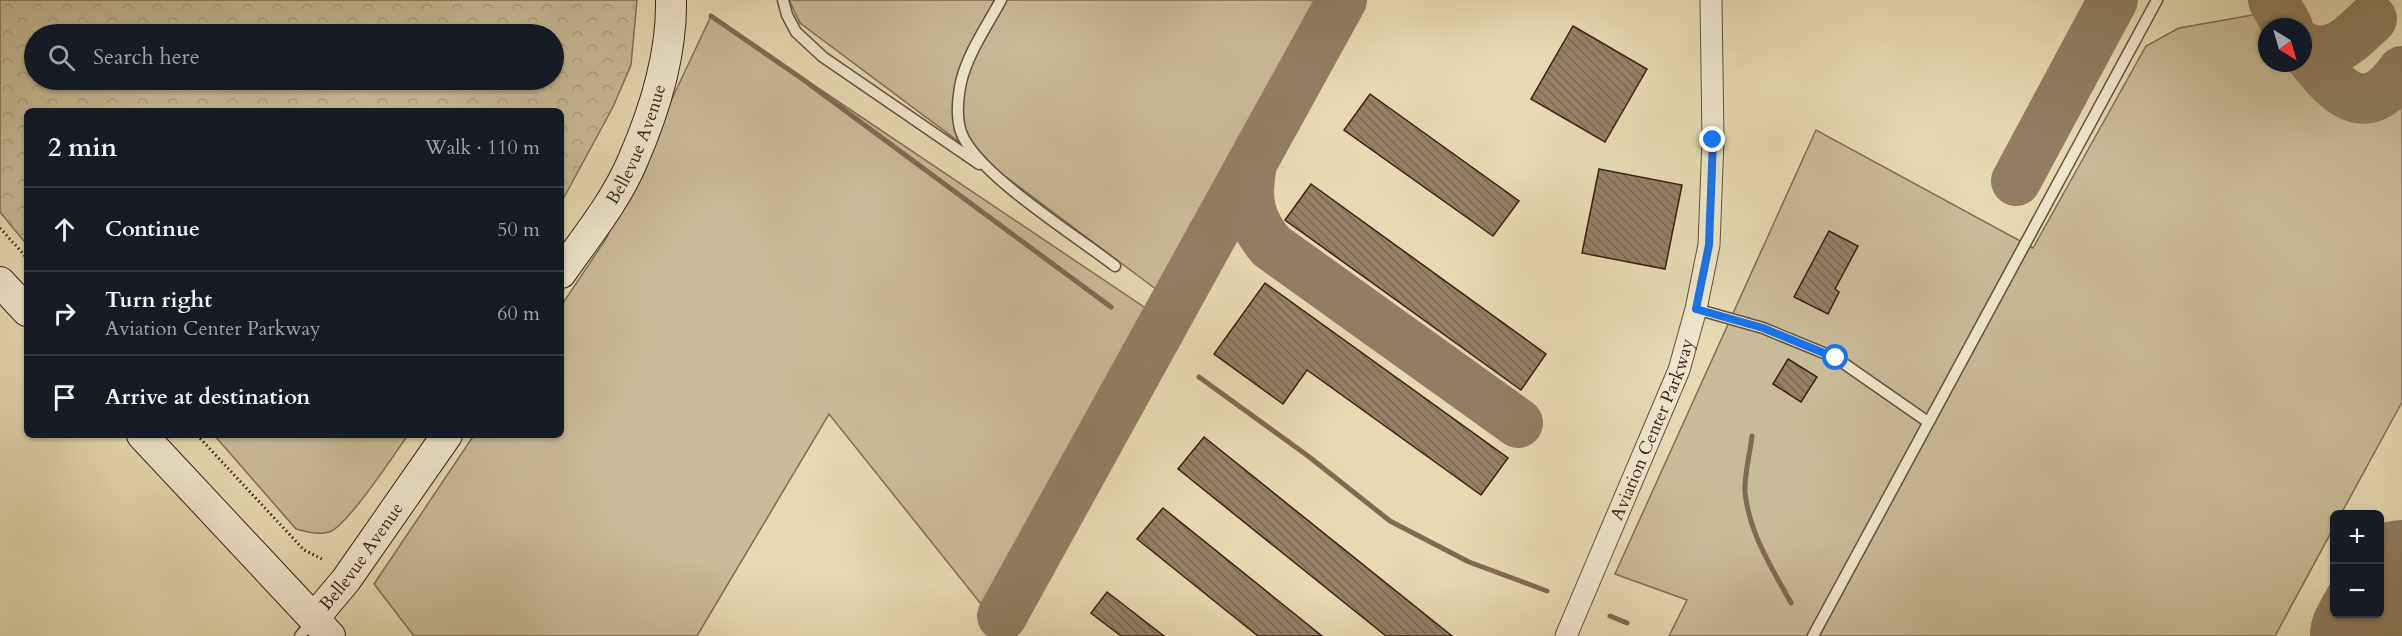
<!DOCTYPE html>
<html lang="en">
<head>
<meta charset="utf-8">
<style>
	body { margin:0; font-family:Cardo,serif; background:#242831; color:#f1f3f6 }
	.controls { position:absolute; right:18px; bottom:18px; display:grid; overflow:hidden; border-radius:9px; box-shadow:0 2px 4px #0004 }
	.controls button { width:54px; height:54px; display:grid; place-items:center; padding:0; border:0; border-bottom:2px solid #363941; background:#171b24; color:#f1f3f6; font:30px sans-serif }
	.compass { position:absolute; left:2258px; top:18px; width:54px; height:54px; border-radius:50%; background:#171b24; box-shadow:0 2px 4px #0004; rotate:143deg }
	.stop { position:absolute; width:18px; height:18px; margin:-14px; border:4px solid #1a73e8; border-radius:50%; background:#fff }
	.stop.end { background:#1a73e8; border-color:#fff; box-shadow:0 2px 6px #0008 }
	.list { margin:0; padding:0; list-style:none }
	h2 { display:flex; justify-content:space-between; align-items:center; height:78px; margin:0; padding:0 24px; font-size:26px }
	h2 small { font-size:20px; font-weight:400; color:#9ea1a6 }
	.list li { display:grid; grid-template-columns:39px 1fr auto; gap:18px; align-items:center; box-sizing:border-box; height:84px; padding:0 24px; border-top:2px solid #363941 }
	.list b { display:block; font-size:22px; white-space:nowrap }
	.list p { margin:0; font-size:20px; white-space:nowrap; color:#9ea1a6 }
	.list em { font-size:20px; font-style:normal; color:#9ea1a6 }
	.icon { flex:none; width:33px; height:33px; fill:none; stroke:currentColor; stroke-width:2; stroke-linecap:round; stroke-linejoin:round }
	.map { position:relative; flex:none; width:2402px; height:636px; overflow:hidden }
	.search { position:absolute; background:#171b24; box-shadow:0 2px 4px #0004; left:24px; top:24px; width:540px; height:66px; display:flex; align-items:center; gap:15px; box-sizing:border-box; padding:0 21px; border-radius:33px; color:#9ea1a6; font-size:22px }
	.panel { position:absolute; background:#171b24; box-shadow:0 2px 4px #0004; left:24px; top:108px; width:540px; height:330px; border-radius:9px }
	.map>svg:first-child { display:block }
</style>
</head>
<body>
<div class="map">
<svg width="2402" height="636" viewBox="0 0 2402 636">
	<defs>
		<pattern id="forest-crowns" width="20" height="18" patternUnits="userSpaceOnUse" patternTransform="scale(1.5)"><rect width="20" height="18" fill="#c8bb97"/><path d="M2 6a3 3 0 1 1 6 0M12 15a3 3 0 1 1 6 0" fill="none" stroke="#ada081"/></pattern>
		<pattern id="building-back-hatch" width="6" height="6" patternUnits="userSpaceOnUse" patternTransform="scale(1.5)"><rect width="6" height="6" fill="#948166"/><path d="M-1 5l2 2M0 0l6 6M5-1l2 2" fill="none" stroke="#7a6953"/></pattern>
	</defs>
	<rect width="100%" height="100%" fill="#e5dab2"/>
	<filter id="stains"><feTurbulence type="fractalNoise" baseFrequency=".00333" numOctaves="4"/><feColorMatrix values="0 0 0 0 .2 0 0 0 0 .09 0 0 0 0 .02 0 0 0 .5 -.17"/></filter>
	<radialGradient id="worn" r=".72"><stop offset=".6" stop-color="#630" stop-opacity="0"/><stop offset="1" stop-color="#630" stop-opacity=".3"/></radialGradient>
	<path fill="#c8bb97" stroke="#826e55" stroke-width="1.5" d="M789 0H1317L1161 293 800 23Z
		M2258 14 2268 27 2267 63H2293C2315 94 2367 143 2402 101V402L2341 514H2334V527L2275 636H1669L1687 600 1615 574 1816 130 2033 248 2146 46 2179 28Z
		M711 16 1153 313 981 604 829 414 697 636H414L374 584 474 435H561V306L606 239Z
		M214 435H408C395 453 346 528 329 532 318 535 307 532 296 529Z"/>
	<path fill="url(#forest-crowns)" stroke="#826e55" stroke-width="1.5" fill-rule="evenodd" d="M0 0H637L631 65 613 107 561 203V111H27V245L0 212ZM34 34H554V80H34Z"/>
	<g fill="none" stroke-linecap="round" stroke-linejoin="round">
		<path stroke="#806a52" stroke-width="5" d="M711 16 801 78 1111 307
			M1199 377 1308 456 1390 521 1469 562 1547 591
			M1752 436C1750 454 1744 475 1745 492 1749 533 1772 568 1791 603
			M1610 616 1627 623"/>
		<path stroke="#917e62" stroke-width="50" d="M2273 0 2288 27
			M2303 46C2333 61 2352 37 2372 19
			M2303 48C2334 87 2362 127 2402 71
			M1251 170C1246 201 1250 221 1271 246L1518 423
			M2016 181 2113 0
			M1002 616 1342 0"/>
		<path stroke="#917e62" stroke-width="126" d="M2373 636 2402 583"/>
	</g>
	<path fill="url(#building-back-hatch)" stroke="#3d2113" stroke-width="1.5" d="M1573 26 1647 69 1605 142 1531 99Z
		M1370 94 1519 201 1493 236 1344 130Z
		M1599 169 1682 185 1665 269 1582 253Z
		M1311 184 1546 354 1521 390 1285 220Z
		M1829 231 1858 246 1835 289 1839 292 1828 314 1794 297Z
		M1265 283 1508 458 1481 495 1307 370 1283 404 1214 354Z
		M1788 359 1817 377 1801 402 1773 384Z
		M1204 437 1452 636H1386L1178 469Z
		M1163 508 1322 636H1258L1137 539Z
		M1107 592 1164 636H1121L1091 613Z"/>
	<g fill="none" stroke-linecap="round" stroke-linejoin="round">
		<g stroke="#674f3b" stroke-width="13">
			<path id="lane" d="M783 0 787 15 796 32 823 57 979 164
				M1001 0C987 26 968 53 961 82 958 97 956 117 961 132 975 173 1078 237 1115 266
				M1696 309 1763 328 1836 358 1928 422
				M300 636 312 621
				M1813 636 2157 0"/>
		</g>
		<g stroke="#674f3b" stroke-width="23">
			<g id="street">
				<path id="s1" d="M1566 636 1679 370 1696 309 1709 245 1713 140 1711 0"/>
			</g>
		</g>
		<g stroke="#3d2113" stroke-width="32">
			<g id="secondary">
				<path id="s2" d="M561 273C586 237 616 201 633 160 654 112 672 53 671 0"/>
				<path d="M0 282 27 311"/>
				<path d="M142 435 330 636"/>
				<path id="s3" d="M314 618 346 580 447 435"/>
			</g>
		</g>
		<path stroke="#3d2113" stroke-width="3" stroke-dasharray="1.5 3" stroke-linecap="butt" d="M0 228 27 258
			M197 435 304 550 322 559"/>
		<use href="#lane" stroke="#eee7cd" stroke-width="10"/>
		<use href="#street" stroke="#eee7cd" stroke-width="21"/>
		<use href="#secondary" stroke="#eee7cd" stroke-width="30"/>
	</g>
	<g fill="none" stroke-linecap="round" stroke-linejoin="round">
		<path stroke="#1a73e8" stroke-width="8" d="M1713 140 1709 245 1696 309 1763 328 1836 358"/>
	</g>
	<g text-anchor="middle" dominant-baseline="central" stroke-width="4.5" stroke-linejoin="round" paint-order="stroke">
		<g font-size="18" fill="#3d2113" stroke="#eee7cd">
			<text stroke="none"><textPath href="#s2" startOffset="150">Bellevue Avenue</textPath></text>
			<text stroke="none"><textPath href="#s1" startOffset="224">Aviation Center Parkway</textPath></text>
			<text stroke="none"><textPath href="#s3" startOffset="78">Bellevue Avenue</textPath></text>
		</g>
	</g>
	<rect width="100%" height="100%" filter="url(#stains)"/>
	<rect width="100%" height="100%" fill="url(#worn)"/>
</svg>
<div class="controls">
<button>+</button>
<button>−</button>
</div>
<svg class="compass" viewBox="-18 -18 36 36"><path d="M0-13l5 13h-10z" fill="#e53935"/><path d="M0 13l5-13h-10z" fill="#9ea1a6"/></svg>
<div class="stop" style="left:1836px;top:358px"></div>
<div class="stop end" style="left:1713px;top:140px"></div>
<div class="search"><svg class="icon" aria-label="search" viewBox="0 0 24 24"><circle cx="10" cy="10" r="6"/><path d="M15 15l6 6"/></svg>Search here</div>
<section class="panel">
<h2>2 min<small>Walk · 110 m</small></h2>
<ul class="list">
<li><svg class="icon" aria-label="ahead" viewBox="0 0 24 24"><path d="M12 20V5M6 11l6-6 6 6"/></svg><div><b>Continue</b></div><em>50 m</em></li>
<li><svg class="icon" aria-label="right" viewBox="0 0 24 24"><path d="M7 20v-9h11M14 6l5 5-5 5"/></svg><div><b>Turn right</b><p>Aviation Center Parkway</p></div><em>60 m</em></li>
<li><svg class="icon" aria-label="arrive" viewBox="0 0 24 24"><path d="M6 21V4h12l-3 4 3 4H6"/></svg><div><b>Arrive at destination</b></div></li>
</ul>
</section>
</div>
</body>
</html>
